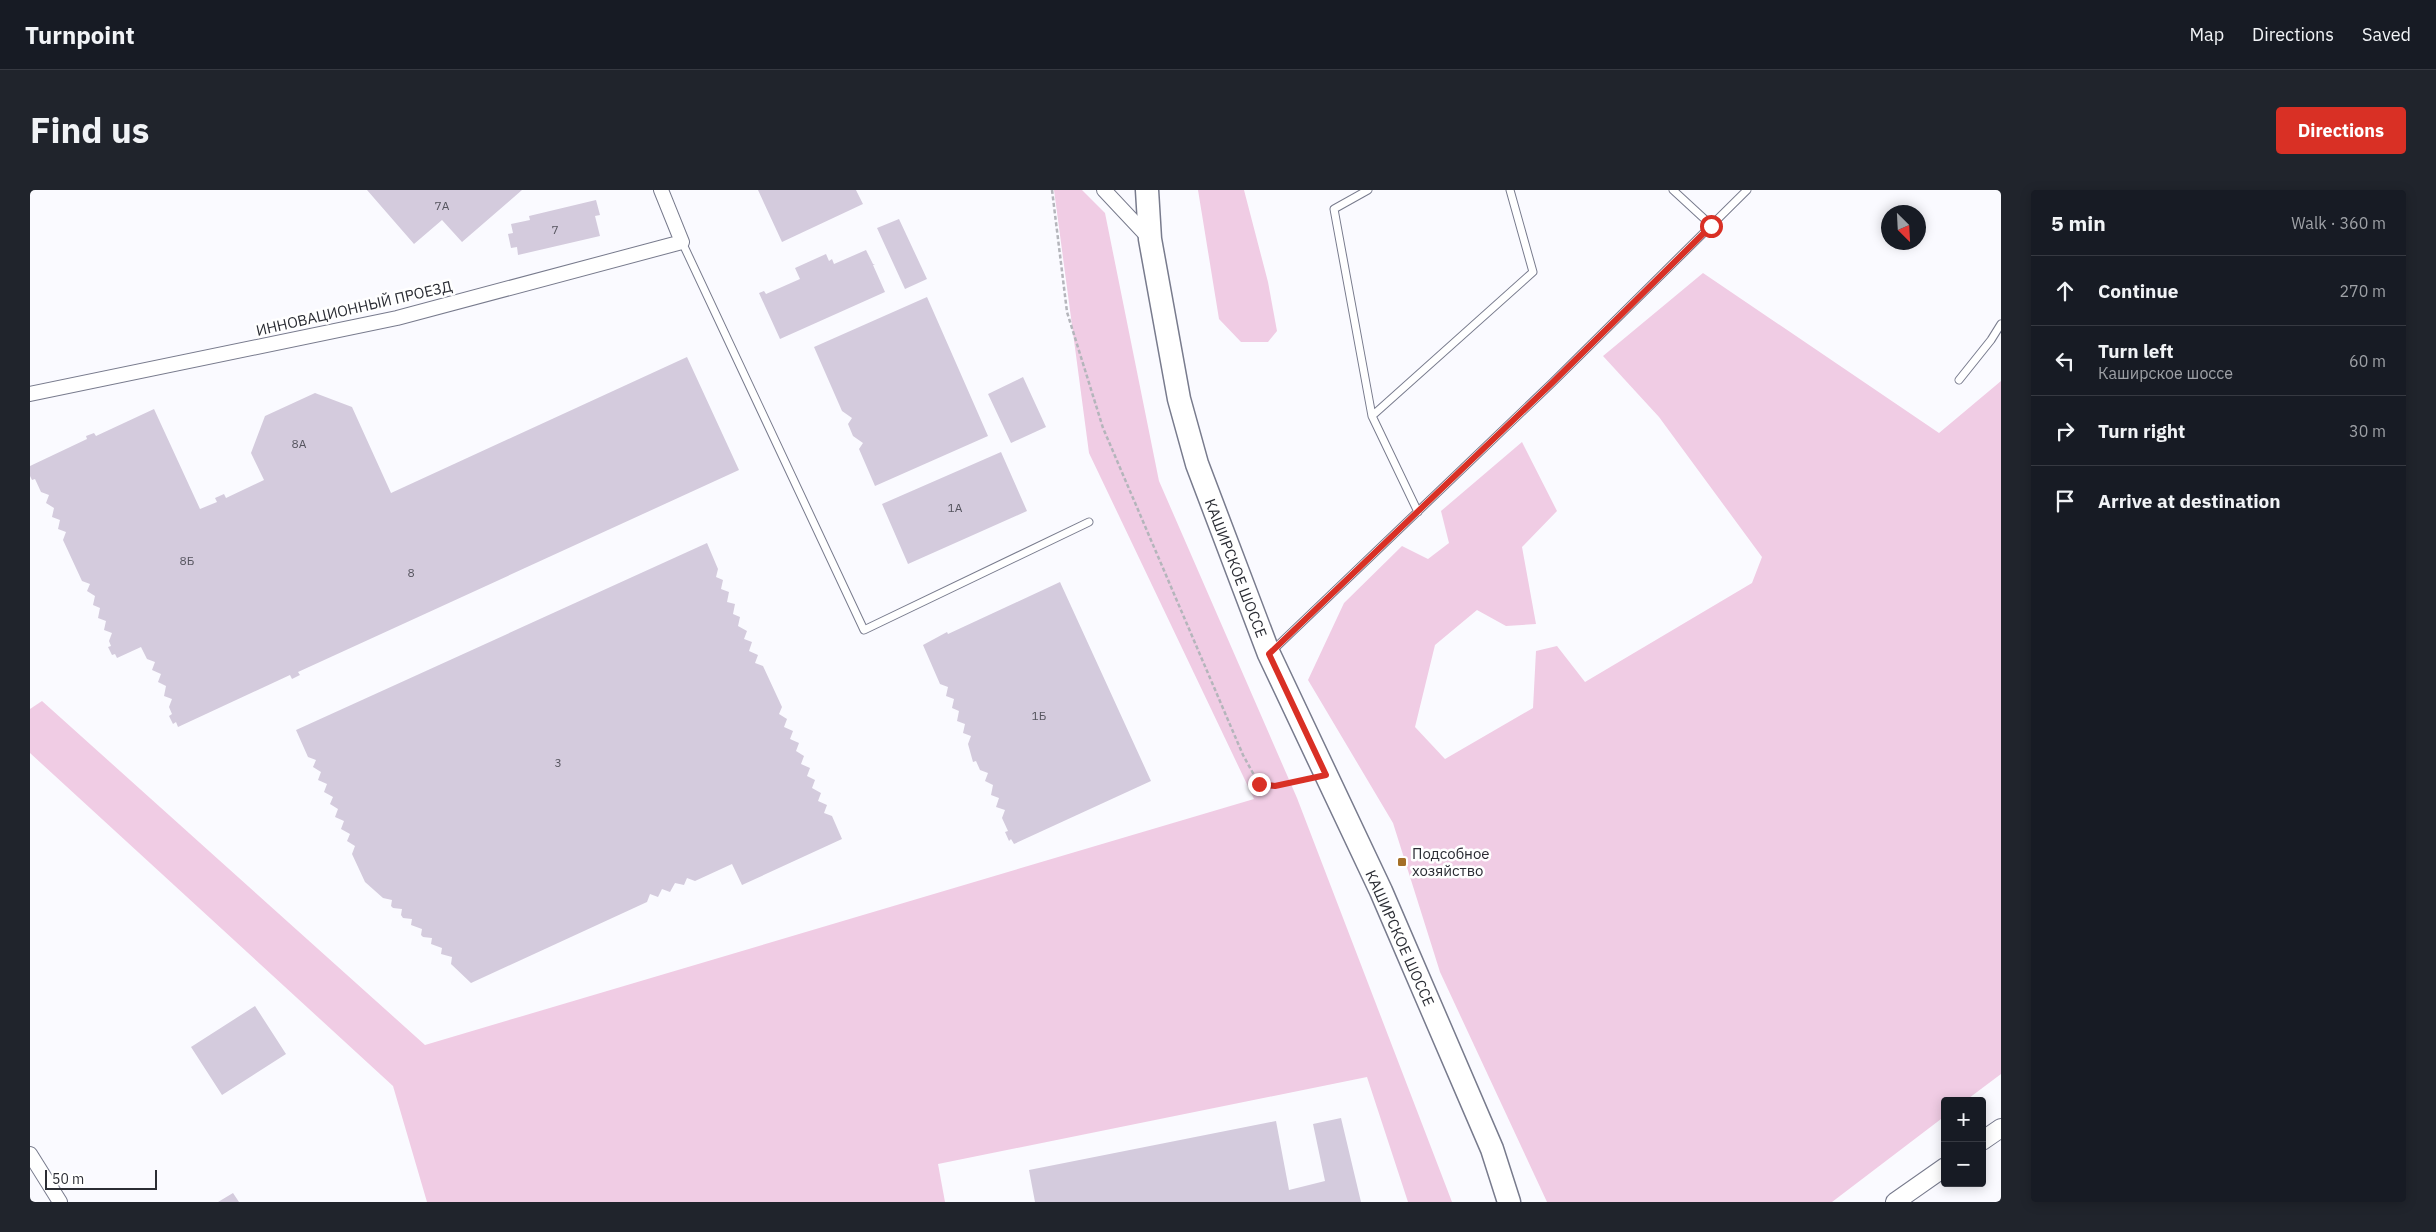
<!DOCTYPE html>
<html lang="en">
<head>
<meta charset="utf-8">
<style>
	body { margin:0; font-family:"IBM Plex Sans",sans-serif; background:#20242c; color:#f1f3f6 }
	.controls { position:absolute; right:15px; bottom:15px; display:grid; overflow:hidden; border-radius:5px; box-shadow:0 2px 12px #0003 }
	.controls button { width:45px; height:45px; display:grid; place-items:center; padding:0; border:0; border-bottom:1px solid #363941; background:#171b24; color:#f1f3f6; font:25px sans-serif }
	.compass { position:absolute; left:1851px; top:15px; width:45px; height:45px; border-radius:50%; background:#171b24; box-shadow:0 2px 12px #0003; rotate:156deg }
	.scale { position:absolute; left:15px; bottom:12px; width:112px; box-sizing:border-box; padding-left:5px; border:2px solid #2b2d34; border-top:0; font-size:14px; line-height:18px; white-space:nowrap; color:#2b2d34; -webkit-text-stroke:4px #fff; paint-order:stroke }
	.stop { position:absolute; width:15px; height:15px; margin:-11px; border:4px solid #d93025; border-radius:50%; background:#fff }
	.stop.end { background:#d93025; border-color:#fff; box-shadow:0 1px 5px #0008 }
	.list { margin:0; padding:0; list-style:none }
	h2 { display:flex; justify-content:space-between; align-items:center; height:65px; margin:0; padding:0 20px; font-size:21px }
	h2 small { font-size:16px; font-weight:400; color:#9ea1a6 }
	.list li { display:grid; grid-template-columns:32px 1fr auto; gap:15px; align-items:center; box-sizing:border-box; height:70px; padding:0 20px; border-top:1px solid #363941 }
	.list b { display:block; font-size:19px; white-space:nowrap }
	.list p { margin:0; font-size:16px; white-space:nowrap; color:#9ea1a6 }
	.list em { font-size:16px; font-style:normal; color:#9ea1a6 }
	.icon { flex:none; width:28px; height:28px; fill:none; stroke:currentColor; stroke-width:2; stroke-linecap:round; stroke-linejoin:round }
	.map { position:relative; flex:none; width:1971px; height:1012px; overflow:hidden; border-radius:5px }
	header { display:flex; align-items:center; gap:30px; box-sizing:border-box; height:70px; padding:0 25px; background:#171b24; border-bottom:1px solid #363941 }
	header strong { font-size:24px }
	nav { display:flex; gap:28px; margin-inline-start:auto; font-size:18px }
	.intro { display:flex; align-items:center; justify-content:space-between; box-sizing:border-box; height:120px; padding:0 30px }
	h1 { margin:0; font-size:35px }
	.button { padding:12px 22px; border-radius:5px; background:#d93025; color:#fff; font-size:18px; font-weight:700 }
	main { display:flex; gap:30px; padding:0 30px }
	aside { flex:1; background:#171b24; border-radius:5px; box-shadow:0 2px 12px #0003 }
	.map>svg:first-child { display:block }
</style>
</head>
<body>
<header>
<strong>Turnpoint</strong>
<nav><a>Map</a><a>Directions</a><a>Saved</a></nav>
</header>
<div class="intro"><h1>Find us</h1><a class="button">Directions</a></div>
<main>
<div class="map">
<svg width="1971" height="1012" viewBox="0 0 1971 1012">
	<rect width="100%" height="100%" fill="#fafaff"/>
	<path fill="#f0cce4" d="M1024 0H1052L1075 23 1129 291 1267 608 1422 1012H1378L1337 887 908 974 915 1012H397L363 896 0 563V519L12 511 395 855 1224 609 1059 263Z
		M1168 0H1214L1238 92 1247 141 1238 152H1211L1189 129Z
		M1673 83 1909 243 1971 191V884L1935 911H1915V926L1802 1012H1517L1410 782 1363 633 1278 490 1314 413 1372 356 1398 369 1419 353 1411 321 1492 252 1527 321 1492 357 1506 434 1476 436 1447 420 1405 455 1385 537 1415 569 1503 518 1506 461 1527 456 1555 492 1722 393 1732 367 1629 227 1573 166Z"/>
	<path fill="#d4cbdd" d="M337 0H492L432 52 412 30 384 54Z
		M728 0H826L833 14 752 52Z
		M566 10 570 25 565 26 570 46 488 65 487 57 481 58 478 44 483 43 481 34 500 30 499 26Z
		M869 29 897 89 875 99 847 38Z
		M836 60 843 74H845L843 75 855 102 750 149 729 103 734 101 736 104 770 89 765 78 796 64 799 71 802 69 804 74Z
		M897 107 958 246 845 296 829 259 833 253 823 246 818 234 822 228 812 221 784 157Z
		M657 167 709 280 268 482 270 485 262 489 260 485 148 537 146 532 143 534 139 526 142 524 139 517 142 509 134 506 136 496 128 492 131 484 122 480 125 472 117 469 111 457 87 468 85 464 82 465 78 457 81 456 79 451 82 443 74 440 76 431 68 428 70 418 63 415 65 406 57 401 60 394 52 391 33 350 36 342 28 339 30 330 22 327 24 318 16 313 19 305 11 302 5 289 2 290 0 286V276L57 249 56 246 64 243 66 246 124 219 170 319 187 312 185 308 194 304 196 308 234 290 221 263 235 226 285 203 322 217 361 303Z
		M993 187 1016 237 981 253 958 204Z
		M971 262 997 321 878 374 852 314Z
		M677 353 688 379 686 387 693 390 691 399 699 402 697 412 705 414 703 424 710 427 708 436 717 441 714 449 722 452 719 461 728 465 725 473 733 476 752 517 749 524 757 529 754 537 763 541 760 549 769 553 766 561 774 566 771 574 780 578 777 586 785 590 782 598 791 603 788 611 797 615 794 623 802 626 812 649 712 695 702 674 665 691 657 688 654 695 645 693 640 702 632 699 628 707 620 704 617 712 441 793 421 774 422 767 411 764 412 758 401 754 402 748 393 747 391 745 392 739 381 735 382 729 373 728 371 725 372 719 363 718 361 716 362 710 353 708 335 692 322 664 325 656 317 651 320 644 311 639 314 631 305 627 308 619 300 614 303 607 294 602 297 594 288 590 291 582 283 577 286 570 278 567 266 540Z
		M1030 392 1121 591 984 654 981 649 979 651 975 642 978 641 972 628 975 620 966 617 969 608 961 605 963 595 955 591 958 583 950 580 946 571 943 572 938 554 941 546 933 543 935 534 927 531 929 521 922 518 924 509 916 506 918 497 910 494 893 455 917 442 918 444Z
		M225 816 256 864 192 905 161 857Z
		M1311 928 1331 1012H1005L999 980 1246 931 1259 1000 1295 991 1283 934Z
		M203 1003 209 1012H188Z"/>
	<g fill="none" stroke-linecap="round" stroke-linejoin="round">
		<g stroke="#787b8d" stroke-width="9">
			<path id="service" d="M1338 0 1304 19 1342 226
				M1643 0 1681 35
				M652 52 834 440 1059 332
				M1929 190 1961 150 1971 134
				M1388 322 1342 226 1503 82 1480 0
				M1241 462 1522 193 1717 0"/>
		</g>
		<g stroke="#787b8d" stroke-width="16">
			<path id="minor" d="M1074 0 1120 49
				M0 204 367 128 652 52 631 0
				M0 964 30 1012"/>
		</g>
		<g stroke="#787b8d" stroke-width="20">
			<path id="tertiary" d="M1952 951 1971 938
				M1865 1012 1915 977"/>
		</g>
		<g stroke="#787b8d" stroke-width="25">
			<path id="primary" d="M1117 0 1120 49 1149 209 1167 274 1239 464 1351 701 1462 959 1479 1012"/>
		</g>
		<path stroke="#b4b5bb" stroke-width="2.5" stroke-dasharray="4 2.5" stroke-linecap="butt" d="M1022 0 1037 122 1073 238 1213 565 1229 594 1245 596 1278 589"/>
		<use href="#service" stroke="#fff" stroke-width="7"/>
		<use href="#minor" stroke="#fff" stroke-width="14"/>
		<use href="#tertiary" stroke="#fff" stroke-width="18"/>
		<use href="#primary" stroke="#fff" stroke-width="22"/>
	</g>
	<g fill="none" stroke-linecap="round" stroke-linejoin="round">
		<path stroke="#d93025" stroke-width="6" d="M1229 594 1245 596 1296 585 1239 464 1522 193 1681 36"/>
	</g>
	<rect fill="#a46f28" stroke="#fff" stroke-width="2" x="1367" y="667" width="10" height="10" rx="2.5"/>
	<g text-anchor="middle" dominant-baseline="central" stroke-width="5" stroke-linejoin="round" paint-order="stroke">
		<g font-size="12" fill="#55545e">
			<text x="412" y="15">7А</text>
			<text x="525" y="39">7</text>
			<text x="269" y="253">8А</text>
			<text x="925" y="317">1А</text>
			<text x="157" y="370">8Б</text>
			<text x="381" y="382">8</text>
			<text x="1009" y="525">1Б</text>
			<text x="528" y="572">3</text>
		</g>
		<g font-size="15" fill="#2b2d34" stroke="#fff">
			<text transform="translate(324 118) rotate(-13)">ИННОВАЦИОННЫЙ ПРОЕЗД</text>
			<text transform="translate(1206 378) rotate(69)">КАШИРСКОЕ ШОССЕ</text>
			<text transform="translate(1370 748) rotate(66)">КАШИРСКОЕ ШОССЕ</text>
		</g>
		<g font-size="15" fill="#2b2d34" stroke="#fff" text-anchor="start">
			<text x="1382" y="663">Подсобное<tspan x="1382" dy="17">хозяйство</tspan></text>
		</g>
	</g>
</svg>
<div class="controls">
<button>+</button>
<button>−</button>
</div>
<svg class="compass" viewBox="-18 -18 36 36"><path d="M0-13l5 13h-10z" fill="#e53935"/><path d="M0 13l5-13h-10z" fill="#9ea1a6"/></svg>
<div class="scale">50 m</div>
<div class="stop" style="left:1681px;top:36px"></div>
<div class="stop end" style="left:1229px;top:594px"></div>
</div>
<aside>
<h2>5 min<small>Walk · 360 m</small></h2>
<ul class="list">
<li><svg class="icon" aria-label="ahead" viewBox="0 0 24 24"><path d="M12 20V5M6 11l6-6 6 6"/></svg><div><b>Continue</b></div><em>270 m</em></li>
<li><svg class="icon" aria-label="left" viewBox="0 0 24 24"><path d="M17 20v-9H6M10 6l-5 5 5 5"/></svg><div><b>Turn left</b><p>Каширское шоссе</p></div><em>60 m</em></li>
<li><svg class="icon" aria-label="right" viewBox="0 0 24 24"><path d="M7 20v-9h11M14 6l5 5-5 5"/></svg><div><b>Turn right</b></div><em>30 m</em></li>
<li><svg class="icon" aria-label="arrive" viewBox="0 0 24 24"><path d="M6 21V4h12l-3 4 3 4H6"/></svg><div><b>Arrive at destination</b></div></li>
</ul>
</aside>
</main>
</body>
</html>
